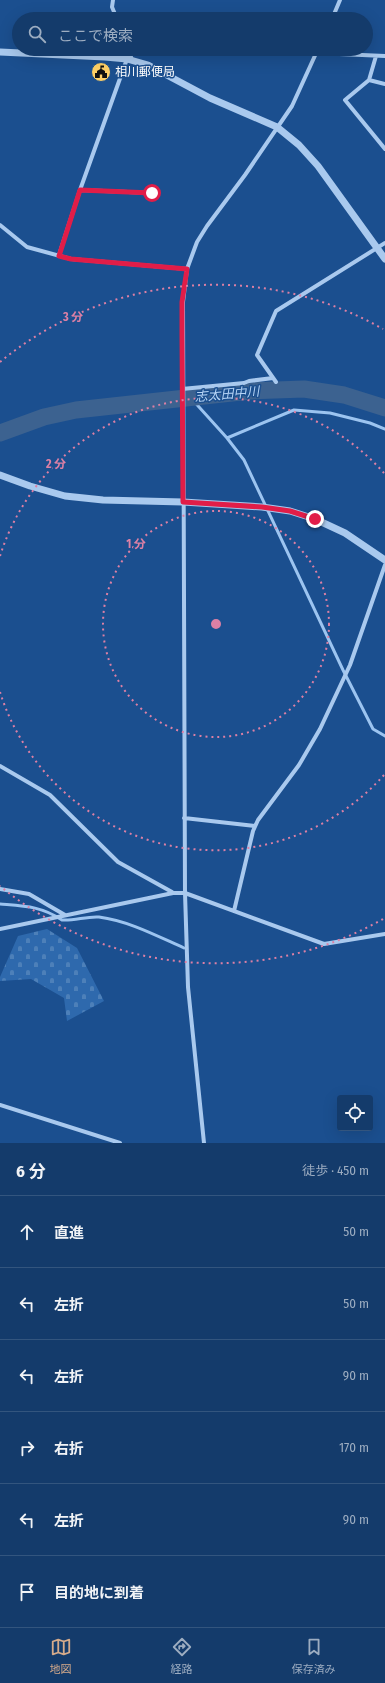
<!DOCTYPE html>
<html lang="ja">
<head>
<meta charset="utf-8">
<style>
	body { margin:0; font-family:"Fira Sans Condensed","Noto Sans JP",sans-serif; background:#214673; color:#f1f3f6 }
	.controls { position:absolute; right:12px; bottom:12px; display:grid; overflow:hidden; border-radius:4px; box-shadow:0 4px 16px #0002 }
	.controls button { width:36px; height:36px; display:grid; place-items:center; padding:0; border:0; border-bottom:1px solid #33557e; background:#143b6b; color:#f1f3f6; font:20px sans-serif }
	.stop { position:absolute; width:12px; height:12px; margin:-9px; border:3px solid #e11d48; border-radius:50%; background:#fff }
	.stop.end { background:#e11d48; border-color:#fff; box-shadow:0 1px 4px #0008 }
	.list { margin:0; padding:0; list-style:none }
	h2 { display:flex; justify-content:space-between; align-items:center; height:52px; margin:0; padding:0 16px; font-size:17px }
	h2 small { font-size:13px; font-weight:400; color:#9dadc1 }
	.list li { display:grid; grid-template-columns:26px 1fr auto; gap:12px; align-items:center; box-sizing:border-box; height:72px; padding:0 16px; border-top:1px solid #33557e }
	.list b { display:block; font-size:15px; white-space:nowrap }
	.list em { font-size:13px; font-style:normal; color:#9dadc1 }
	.icon { flex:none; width:22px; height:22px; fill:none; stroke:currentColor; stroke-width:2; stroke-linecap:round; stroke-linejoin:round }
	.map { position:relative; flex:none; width:385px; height:1143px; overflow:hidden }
	.search { position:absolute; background:#143b6b; box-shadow:0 4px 16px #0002; left:12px; right:12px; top:12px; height:44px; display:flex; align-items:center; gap:10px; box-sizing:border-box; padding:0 14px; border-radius:22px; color:#9dadc1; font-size:15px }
	.sheet { height:484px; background:#143b6b }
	nav { display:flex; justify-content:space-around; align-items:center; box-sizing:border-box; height:56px; border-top:1px solid #33557e; background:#143b6b; font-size:11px; color:#9dadc1 }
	nav a { display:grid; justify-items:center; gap:2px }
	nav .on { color:#d6ab8b }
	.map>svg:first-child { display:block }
</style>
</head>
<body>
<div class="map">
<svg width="385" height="1143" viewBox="0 0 385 1143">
	<defs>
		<pattern id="cemetery-stones" width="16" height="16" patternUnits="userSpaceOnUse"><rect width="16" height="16" fill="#2e69ad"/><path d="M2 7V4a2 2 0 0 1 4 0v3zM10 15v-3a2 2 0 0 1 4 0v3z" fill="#4d80b9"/></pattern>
	</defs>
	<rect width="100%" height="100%" fill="#1b4f8f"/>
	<path fill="url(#cemetery-stones)" d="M47 929 77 948 104 1001 67 1021 64 998 31 979 0 981V977L18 936Z"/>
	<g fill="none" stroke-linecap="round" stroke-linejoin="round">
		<path stroke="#9cc4f0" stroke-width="3" d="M190 397 227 438 244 460 343 670 373 729 385 736
			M227 438 294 410 330 413 370 423 385 429
			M0 904C24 906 41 906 62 920 74 921 87 916 99 917 129 921 157 936 184 948"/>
		<path stroke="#3c6290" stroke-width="17" d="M0 433 44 417 76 410 250 391 304 389 344 395 385 408"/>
		<path stroke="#a9c9ee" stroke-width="4" d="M113 0 112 7 117 19
			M332 19 340 0
			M128 49 132 60
			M316 53 385 56
			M376 56 369 80 345 100 385 149
			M369 80 385 84
			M80 190 152 193
			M0 225 27 247 71 259 187 269
			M59 255 80 190 127 59
			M276 382 257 355 276 311 385 243
			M182 389 244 383 249 381 273 378
			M0 766 50 795 118 862 172 892
			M184 818 255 826
			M0 889 29 894 65 915
			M234 911 253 831 258 820 299 765 320 729 350 665 385 565
			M0 929 173 893H185L324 944 385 934
			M0 1105 120 1143
			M204 1143 188 987 185 893 183 302 187 269 197 242 207 226 245 175 292 106 318 49"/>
		<path stroke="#a9c9ee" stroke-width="7" d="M0 52 105 57 127 59 148 65 210 98 277 127 299 145 318 166 385 259
			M0 475 30 486 65 496 103 500 183 502 262 507 290 511 315 519 345 533 385 560"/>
	</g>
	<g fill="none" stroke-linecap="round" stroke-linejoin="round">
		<path stroke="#e11d48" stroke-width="5" d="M152 193 80 190 59 256 71 259 187 269 182 302V335L183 502 262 507 290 511 315 519"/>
	</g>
	<g fill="none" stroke="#dd80a5" stroke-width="2" stroke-dasharray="2 4">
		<circle cx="216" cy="624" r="113"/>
		<path d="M384 775A226 226 0 0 1 0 692M0 556A226 226 0 0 1 384 473"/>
		<path d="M383 919A339 339 0 0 1 0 886M0 362A339 339 0 0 1 383 329"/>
	</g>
	<defs>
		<g id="civic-disc" transform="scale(1)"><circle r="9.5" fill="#ffd166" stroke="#1b4f8f"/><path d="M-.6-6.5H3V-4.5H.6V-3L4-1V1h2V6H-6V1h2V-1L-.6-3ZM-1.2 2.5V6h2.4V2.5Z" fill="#111"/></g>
	</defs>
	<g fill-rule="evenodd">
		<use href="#civic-disc" x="101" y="72"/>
	</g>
	<g text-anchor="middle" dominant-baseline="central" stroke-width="3" stroke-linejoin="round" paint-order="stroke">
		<g font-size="12" fill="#fff" stroke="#1b4f8f" text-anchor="start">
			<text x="115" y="72">相川郵便局</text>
		</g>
		<g font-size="13" font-style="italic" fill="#b5d3f5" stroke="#1b4f8f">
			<text transform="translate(227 394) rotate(-5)">志太田中川</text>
		</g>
	</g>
	<circle cx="216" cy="624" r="6" fill="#dd80a5" stroke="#1b4f8f" stroke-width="2"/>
	<g font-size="12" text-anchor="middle" font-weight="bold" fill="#dd80a5" stroke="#1b4f8f" stroke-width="3" stroke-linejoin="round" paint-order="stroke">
		<text x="73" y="321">3 分</text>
		<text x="56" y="468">2 分</text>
		<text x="136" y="548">1 分</text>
	</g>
</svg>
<div class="controls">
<button><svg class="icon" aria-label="locate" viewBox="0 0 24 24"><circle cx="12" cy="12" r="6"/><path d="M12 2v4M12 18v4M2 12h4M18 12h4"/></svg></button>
</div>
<div class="stop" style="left:152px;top:193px"></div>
<div class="stop end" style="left:315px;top:519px"></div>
<div class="search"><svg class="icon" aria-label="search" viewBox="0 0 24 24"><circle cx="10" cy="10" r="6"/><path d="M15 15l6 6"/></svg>ここで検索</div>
</div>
<section class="sheet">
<h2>6 分<small>徒歩 · 450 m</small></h2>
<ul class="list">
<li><svg class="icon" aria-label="ahead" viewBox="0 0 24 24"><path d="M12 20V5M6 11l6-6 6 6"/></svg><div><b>直進</b></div><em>50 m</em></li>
<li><svg class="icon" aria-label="left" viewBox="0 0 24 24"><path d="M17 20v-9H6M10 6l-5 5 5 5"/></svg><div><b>左折</b></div><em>50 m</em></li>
<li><svg class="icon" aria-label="left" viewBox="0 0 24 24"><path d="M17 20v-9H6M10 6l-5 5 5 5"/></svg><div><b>左折</b></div><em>90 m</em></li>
<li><svg class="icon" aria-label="right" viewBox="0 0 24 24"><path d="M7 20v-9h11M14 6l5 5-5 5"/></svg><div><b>右折</b></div><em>170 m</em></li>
<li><svg class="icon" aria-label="left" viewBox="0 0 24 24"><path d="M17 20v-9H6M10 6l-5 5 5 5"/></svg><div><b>左折</b></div><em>90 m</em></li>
<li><svg class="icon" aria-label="arrive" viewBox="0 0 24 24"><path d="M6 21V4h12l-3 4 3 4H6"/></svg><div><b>目的地に到着</b></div></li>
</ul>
</section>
<nav>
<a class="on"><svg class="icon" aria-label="map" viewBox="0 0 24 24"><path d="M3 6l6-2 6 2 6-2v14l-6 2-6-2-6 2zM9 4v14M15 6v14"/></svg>地図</a>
<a><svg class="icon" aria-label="directions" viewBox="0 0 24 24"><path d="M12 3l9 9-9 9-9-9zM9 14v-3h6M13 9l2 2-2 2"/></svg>経路</a>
<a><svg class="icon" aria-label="saved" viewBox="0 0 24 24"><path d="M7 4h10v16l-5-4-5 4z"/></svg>保存済み</a>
</nav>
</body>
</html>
